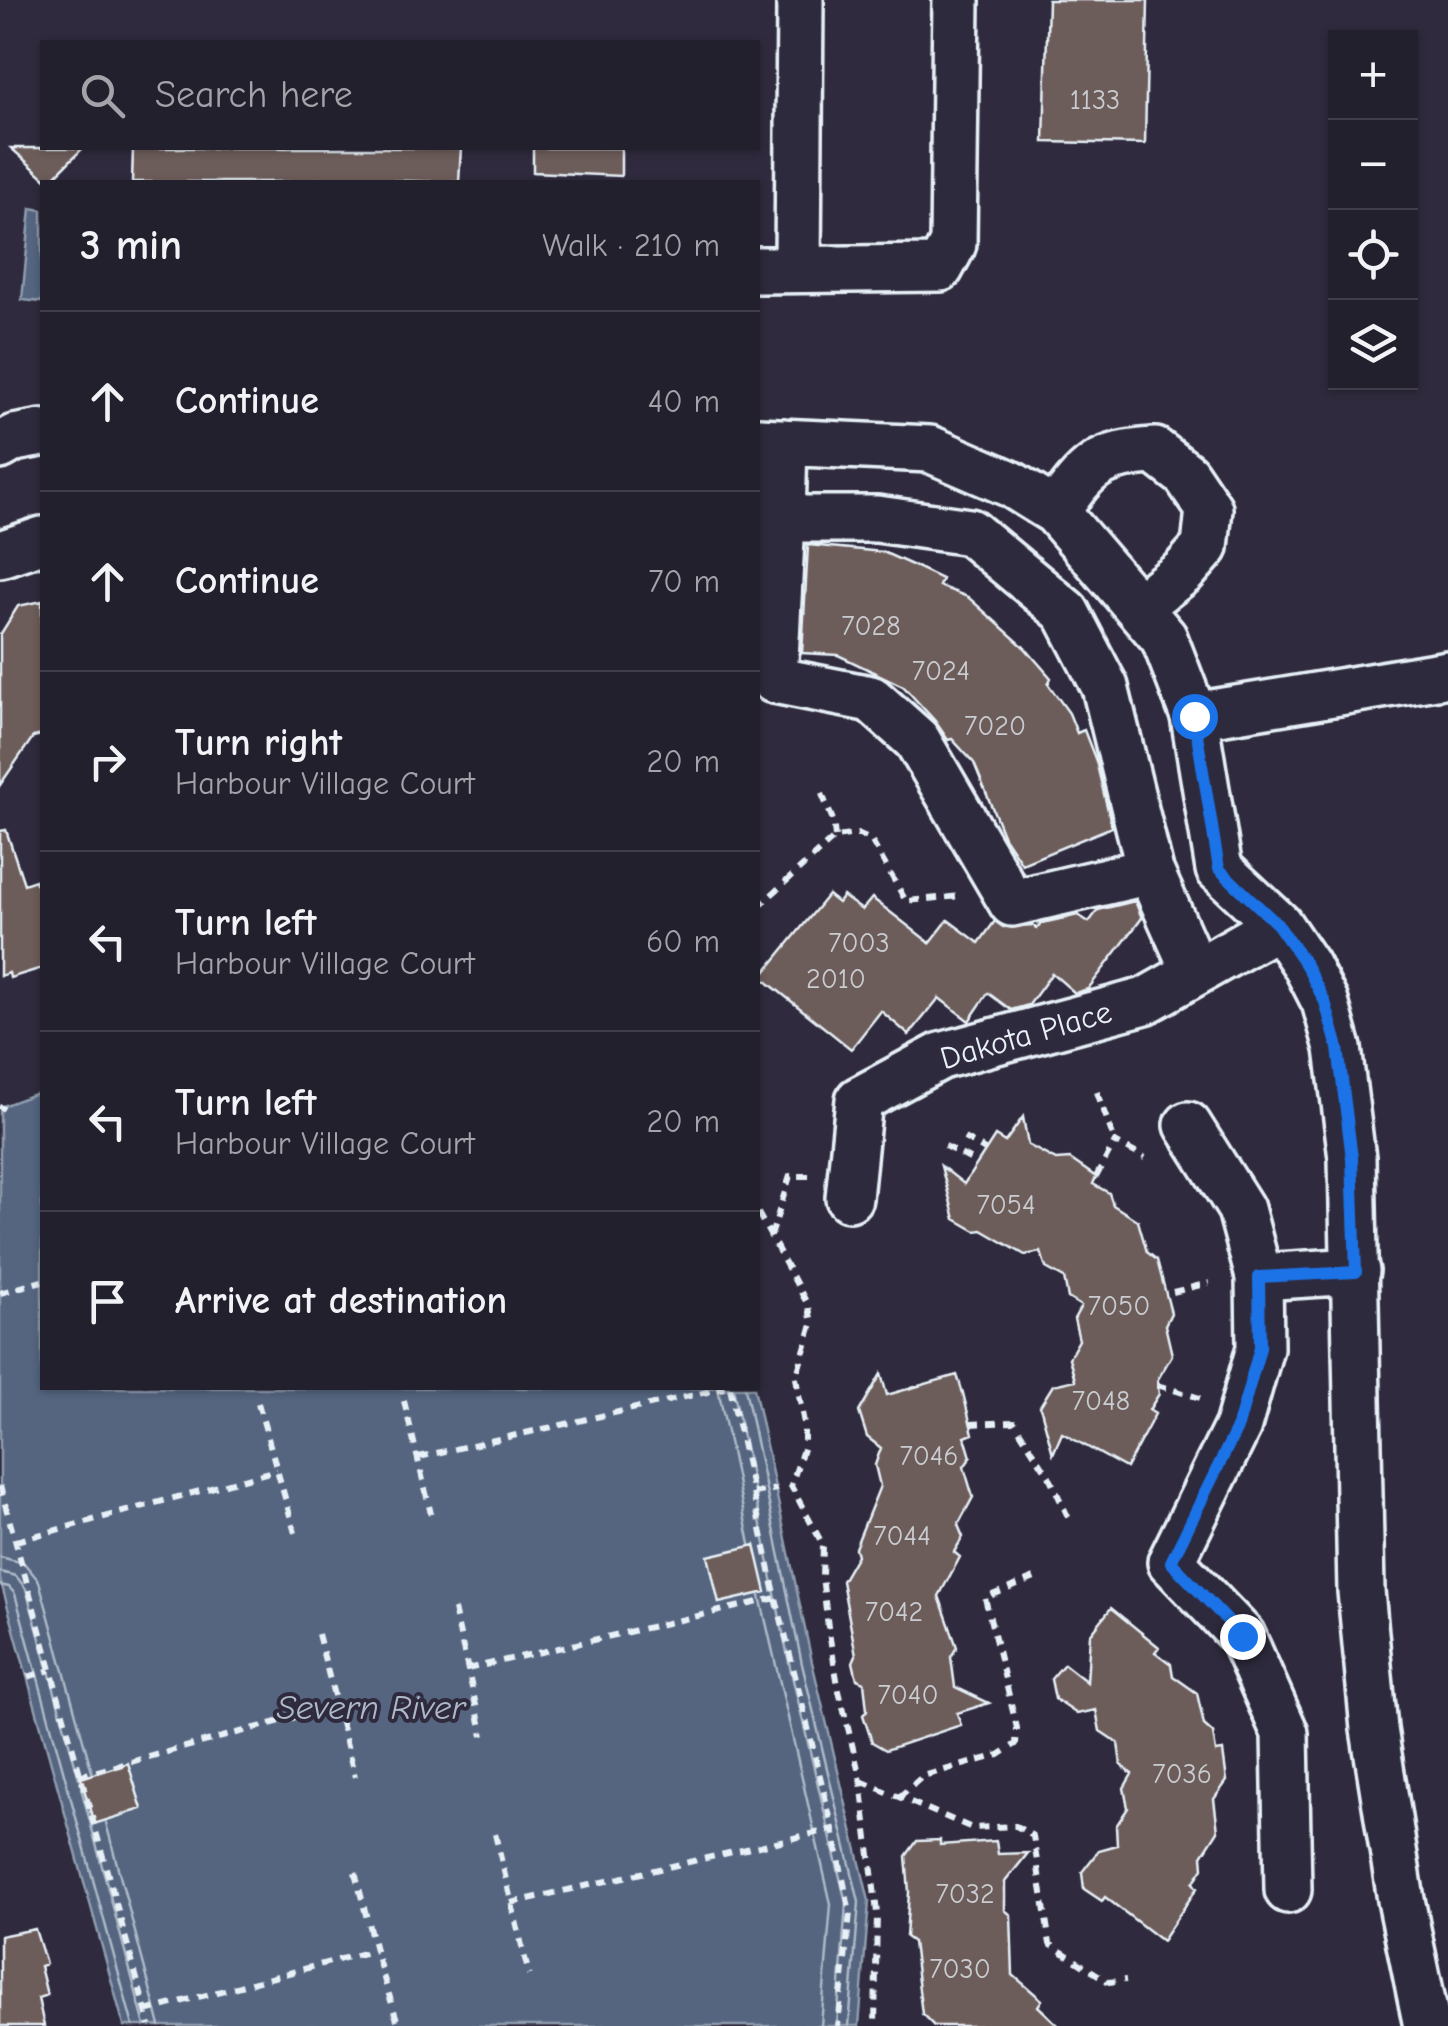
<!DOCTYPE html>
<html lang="en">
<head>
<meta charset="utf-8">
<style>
	body { margin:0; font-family:"Comic Neue",sans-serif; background:#2b2836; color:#f1f3f6 }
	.controls { position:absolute; right:30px; top:30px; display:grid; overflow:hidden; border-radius:0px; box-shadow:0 2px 8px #0004 }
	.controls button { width:90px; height:90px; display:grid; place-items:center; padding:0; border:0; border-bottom:2px solid #403e4a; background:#23202e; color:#f1f3f6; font:50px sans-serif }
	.stop { position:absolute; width:30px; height:30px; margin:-22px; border:8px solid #1a73e8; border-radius:50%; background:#fff }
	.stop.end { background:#1a73e8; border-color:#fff; box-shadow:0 2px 10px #0008 }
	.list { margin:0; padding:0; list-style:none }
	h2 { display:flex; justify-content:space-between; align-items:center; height:130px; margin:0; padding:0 40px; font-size:42px }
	h2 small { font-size:32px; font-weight:400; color:#a3a3aa }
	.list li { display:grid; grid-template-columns:65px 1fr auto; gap:30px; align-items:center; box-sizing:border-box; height:180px; padding:0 40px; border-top:2px solid #403e4a }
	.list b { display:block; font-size:38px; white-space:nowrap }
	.list p { margin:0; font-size:32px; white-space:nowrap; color:#a3a3aa }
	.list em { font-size:32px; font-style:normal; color:#a3a3aa }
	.icon { flex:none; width:55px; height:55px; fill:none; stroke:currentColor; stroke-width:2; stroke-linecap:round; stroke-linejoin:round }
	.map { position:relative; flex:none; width:1448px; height:2026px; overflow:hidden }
	.search { position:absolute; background:#23202e; box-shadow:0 2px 8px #0004; left:40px; top:40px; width:720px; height:110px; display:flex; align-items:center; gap:25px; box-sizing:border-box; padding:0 35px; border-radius:0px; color:#a3a3aa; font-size:38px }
	.panel { position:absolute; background:#23202e; box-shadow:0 2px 8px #0004; left:40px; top:180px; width:720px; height:1210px; border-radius:0px }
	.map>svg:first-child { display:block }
</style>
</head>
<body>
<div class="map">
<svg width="1448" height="2026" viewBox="0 0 1448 2026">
	<rect width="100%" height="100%" fill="#2f2a3d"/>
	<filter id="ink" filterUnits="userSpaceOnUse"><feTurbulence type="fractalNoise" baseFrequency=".01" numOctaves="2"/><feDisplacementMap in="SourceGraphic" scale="20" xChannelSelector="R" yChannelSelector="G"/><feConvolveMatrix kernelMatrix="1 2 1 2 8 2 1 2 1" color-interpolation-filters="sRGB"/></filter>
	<g filter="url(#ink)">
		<path fill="#54657f" stroke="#8f9daf" stroke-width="2.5" d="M31 208 42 210V302L22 300Z
			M42 1091V1388H754L812 1662 869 1901 859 2026H124L0 1579V1107Z"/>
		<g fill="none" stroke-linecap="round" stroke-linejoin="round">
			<path stroke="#adb9c8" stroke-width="2.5" d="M718 1388 750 1544
				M733 1388 790 1667 846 1903 837 2026
				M745 1388 802 1664 859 1902 849 2026
				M0 1557 24 1563 39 1581 92 1772
				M0 1572 16 1576 26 1589 79 1778
				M0 1585 9 1587 15 1594 133 2026
				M760 1596 831 1904 821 2026
				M81 1788 145 2026
				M106 1823 160 2026"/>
		</g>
		<path fill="#6d5d5a" stroke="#e8f1f8" stroke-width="2.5" d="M1048 0H1148L1145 144 1044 142Z
			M11 148H83L49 182Z
			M133 148H461L459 182 316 179V182H132Z
			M533 148H621V176L533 172Z
			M808 545 883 552 912 565 942 579 939 586 968 597 1025 648 1051 678 1048 684 1069 713 1077 733 1084 730 1096 761 1112 827 1022 864 1004 837 974 763 952 739 948 740 935 721 903 686 838 655 802 653Z
			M42 601V735L33 737 0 785V635L18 606Z
			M6 830 24 884 35 880 42 902V968L10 978 9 973 0 976V831Z
			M828 895 838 903 843 896 862 910 872 898 930 943 948 920 979 943 995 921 1003 927 1033 925 1037 929 1042 923 1078 915 1089 922 1098 910 1135 901 1142 918 1088 989 1075 993 1052 973 1029 1005 1011 1010 988 993 969 1021 939 998 909 1035 881 1011 851 1049 761 977Z
			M1023 1117 1028 1145 1056 1160 1070 1159 1096 1177 1093 1184 1109 1193 1113 1205 1138 1221 1147 1252 1157 1260 1171 1313 1165 1325 1172 1355 1157 1381 1159 1394 1149 1410 1155 1414 1126 1468 1062 1433 1053 1454 1040 1406 1053 1385 1075 1380 1069 1358 1079 1340 1074 1319 1081 1306 1068 1298 1064 1278 1046 1268 1041 1252 1025 1255 982 1230 976 1231 955 1219 941 1166 964 1184 995 1136 1005 1142Z
			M881 1374 887 1395 957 1375 963 1393 973 1434 965 1437 971 1457 964 1467 973 1497 958 1525 963 1537 954 1552 960 1557 939 1596 957 1647 951 1657 955 1687 989 1703 957 1713 961 1725 886 1750 872 1742 863 1715 867 1710 864 1682 857 1679 853 1662 856 1655 842 1581 857 1555 855 1548 880 1486 875 1465 881 1448 867 1437 859 1412Z
			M755 1545 766 1592 719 1603 708 1556Z
			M1111 1608 1159 1647 1155 1652 1171 1664 1173 1676 1197 1693 1204 1725 1213 1733 1216 1752 1223 1751 1227 1781 1214 1799 1218 1831 1202 1856 1203 1868 1193 1883 1197 1888 1162 1941 1105 1897 1102 1901 1084 1889 1082 1872 1099 1850 1117 1845 1116 1826 1128 1808 1124 1788 1132 1774 1121 1765 1118 1743 1100 1731 1096 1710 1077 1714 1055 1699 1051 1679 1064 1664 1087 1682 1090 1635Z
			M128 1763 142 1809 94 1824 81 1778Z
			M940 1840V1845L996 1841 998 1854 1028 1853 1005 1882V1910L1011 1915 1013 1975 1042 2000 1038 2006 1059 2026H934L922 2014 913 1942 906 1937 909 1892 906 1856 917 1841Z
			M35 1929 46 1964 40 1966 47 1995 38 1998 44 2026H0V1936Z"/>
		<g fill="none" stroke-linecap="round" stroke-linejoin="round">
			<g stroke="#e8f1f8" stroke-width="52">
				<path id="minor" d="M798 269 800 0
					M758 270 940 268 953 244 956 0
					M758 441 930 449 1011 484 1056 512 1164 638 1194 716 1219 869 1279 925 1306 965 1325 1002 1338 1048 1352 1158 1361 1591 1374 1729 1401 1900 1427 2026
					M784 442 782 519H877L970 532 1066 612 1105 687 1150 871 1195 972
					M0 446 14 438 42 433
					M1056 512C1087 467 1098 454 1155 451L1186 475 1209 509 1205 547 1183 572 1138 607
					M782 519 774 680 871 699 917 740 1012 903 1150 871
					M0 554 42 540
					M1194 716 1448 674
					M1188 1125 1241 1209 1259 1277 1260 1348 1238 1426 1171 1562 1242 1636 1285 1733 1288 1890
					M849 1198 859 1100 941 1056 1145 1001 1279 925
					M1259 1277 1356 1271"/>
			</g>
			<path stroke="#e8f1f8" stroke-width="6" stroke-dasharray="10 8" stroke-linecap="butt" d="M822 794 833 820 835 837
				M758 907 835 837 857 834 871 840 906 901 961 896
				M1097 1092 1115 1142
				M0 1110 3 1105
				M964 1138 985 1150
				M945 1146 977 1163
				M1096 1177 1115 1142 1145 1158
				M758 1213 809 1307 812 1324 796 1378 804 1424V1446L791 1486 823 1545 822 1576 828 1627 839 1691 861 1781 877 1913 875 2026
				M771 1236 790 1176H815
				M1173 1292 1209 1283
				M0 1293 42 1281
				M1157 1385 1200 1398
				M730 1388 776 1598 833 1829 850 1913 838 2026
				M404 1401 431 1514
				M258 1403 295 1533
				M970 1424 1014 1422 1049 1476 1070 1521
				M419 1457 725 1388
				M0 1486 150 2026
				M753 1493 777 1489
				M16 1541 277 1470
				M454 1609 483 1736
				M318 1634 355 1777
				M467 1669 776 1598
				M28 1677 50 1670
				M79 1776 336 1706
				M861 1781 972 1828 1016 1826 1033 1836 1050 1944 1109 1982 1126 1980
				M899 1797 923 1776 999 1755 1016 1744 1017 1728 985 1598 1037 1577
				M495 1834 529 1975
				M355 1872 375 1950 397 2020
				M511 1903 833 1829
				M146 2011 375 1950"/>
			<use href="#minor" stroke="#2f2a3d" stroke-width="45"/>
		</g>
	</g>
	<g fill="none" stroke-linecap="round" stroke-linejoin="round" filter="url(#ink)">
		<path stroke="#1a73e8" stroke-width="12" d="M1194 716 1219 869 1278 925 1306 965 1325 1002 1338 1048 1352 1158 1356 1272 1259 1277 1260 1348 1238 1426 1171 1562 1242 1636"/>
	</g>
	<g text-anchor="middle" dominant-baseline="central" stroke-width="8" stroke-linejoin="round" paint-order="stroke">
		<g font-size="28" fill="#c9ccd0">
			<text x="1095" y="100">1133</text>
			<text x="871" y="626">7028</text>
			<text x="941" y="671">7024</text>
			<text x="995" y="726">7020</text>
			<text x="859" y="943">7003</text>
			<text x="836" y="979">2010</text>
			<text x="1006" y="1205">7054</text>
			<text x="1119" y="1306">7050</text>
			<text x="1101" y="1401">7048</text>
			<text x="929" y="1456">7046</text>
			<text x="902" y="1536">7044</text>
			<text x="894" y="1612">7042</text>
			<text x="908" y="1695">7040</text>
			<text x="1182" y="1774">7036</text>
			<text x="965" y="1894">7032</text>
			<text x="960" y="1969">7030</text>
		</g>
		<g font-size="32" fill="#e8f1f8" stroke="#2f2a3d">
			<text transform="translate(1026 1035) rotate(-16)">Dakota Place</text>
		</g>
		<g font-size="35" font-style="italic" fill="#adb9c8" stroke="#2f2a3d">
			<text x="371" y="1707">Severn River</text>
		</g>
	</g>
</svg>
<div class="controls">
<button>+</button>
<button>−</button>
<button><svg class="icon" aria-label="locate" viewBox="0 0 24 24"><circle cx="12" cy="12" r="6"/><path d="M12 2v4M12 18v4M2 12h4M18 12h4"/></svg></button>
<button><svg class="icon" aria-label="layers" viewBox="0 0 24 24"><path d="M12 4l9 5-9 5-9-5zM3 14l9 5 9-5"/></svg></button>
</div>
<div class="stop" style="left:1194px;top:716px"></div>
<div class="stop end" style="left:1242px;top:1636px"></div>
<div class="search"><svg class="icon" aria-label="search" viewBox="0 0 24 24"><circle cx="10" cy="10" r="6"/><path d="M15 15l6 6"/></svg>Search here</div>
<section class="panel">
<h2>3 min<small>Walk · 210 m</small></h2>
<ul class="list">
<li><svg class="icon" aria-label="ahead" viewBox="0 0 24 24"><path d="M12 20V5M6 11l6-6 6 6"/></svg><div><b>Continue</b></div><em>40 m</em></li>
<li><svg class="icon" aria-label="ahead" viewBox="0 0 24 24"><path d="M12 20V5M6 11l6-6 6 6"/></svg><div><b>Continue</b></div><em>70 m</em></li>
<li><svg class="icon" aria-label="right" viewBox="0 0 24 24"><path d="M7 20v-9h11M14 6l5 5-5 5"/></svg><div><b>Turn right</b><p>Harbour Village Court</p></div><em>20 m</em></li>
<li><svg class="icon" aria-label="left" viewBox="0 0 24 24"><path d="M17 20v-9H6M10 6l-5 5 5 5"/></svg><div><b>Turn left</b><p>Harbour Village Court</p></div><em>60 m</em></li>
<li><svg class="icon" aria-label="left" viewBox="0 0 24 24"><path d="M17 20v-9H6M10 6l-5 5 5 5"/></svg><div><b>Turn left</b><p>Harbour Village Court</p></div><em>20 m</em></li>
<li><svg class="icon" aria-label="arrive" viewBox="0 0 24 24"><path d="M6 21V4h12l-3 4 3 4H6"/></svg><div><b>Arrive at destination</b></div></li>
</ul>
</section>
</div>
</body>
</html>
